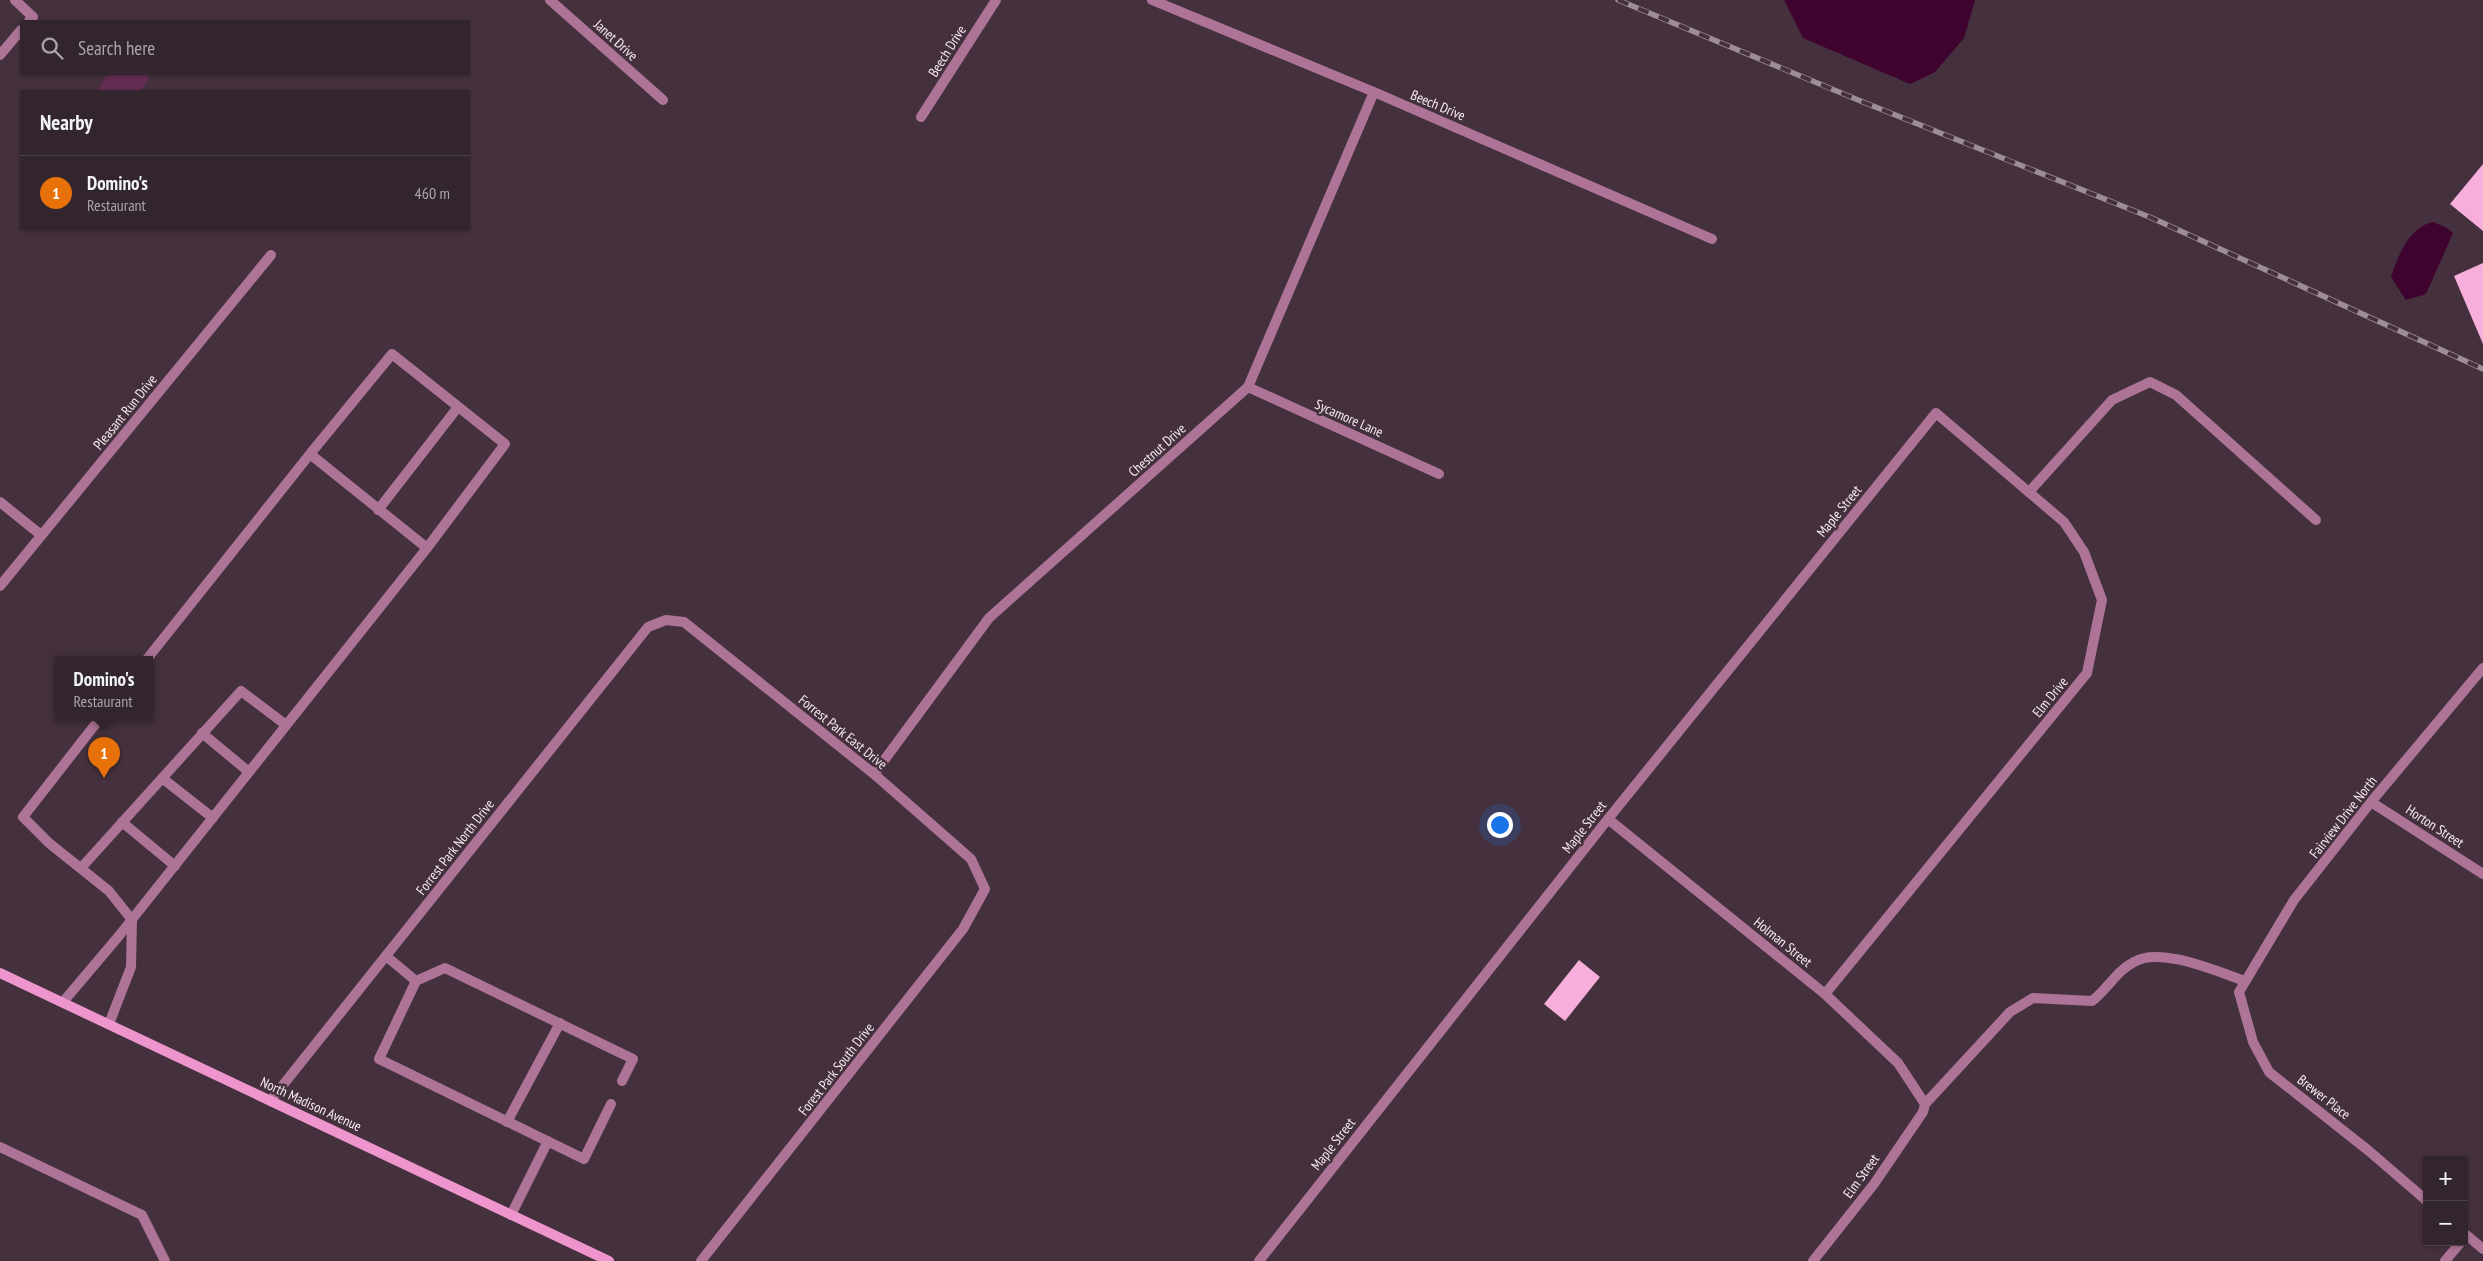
<!DOCTYPE html>
<html lang="en">
<head>
<meta charset="utf-8">
<style>
	body { margin:0; font-family:"PT Sans Narrow",sans-serif; background:#3b2d36; color:#f1f3f6 }
	.controls { position:absolute; right:15px; bottom:15px; display:grid; overflow:hidden; border-radius:0px; box-shadow:0 1px 4px #0004 }
	.controls button { width:45px; height:45px; display:grid; place-items:center; padding:0; border:0; border-bottom:1px solid #4e424a; background:#33252e; color:#f1f3f6; font:25px sans-serif }
	.you { position:absolute; left:1499px; top:824px; width:18px; height:18px; margin:-12px; border:4px solid #fff; border-radius:50%; background:#1a73e8; box-shadow:0 0 0 8px #1a73e833 }
	.badge { display:grid; place-items:center; width:32px; height:32px; border-radius:50%; background:#53cdca; color:#fff; font-size:16px; font-weight:700 }
	.pin { position:absolute; translate:-50% -41px; filter:drop-shadow(0 1px 2px #0008) }
	.pin::after { content:''; position:absolute; top:26px; width:18px; height:15px; background:inherit; clip-path:polygon(0 0,100% 0,50% 100%) }
	.popup { position:absolute; left:55px; top:656px; width:98px; height:65px; box-sizing:border-box; display:grid; place-content:center; border-radius:0px; background:#33252e; filter:drop-shadow(0 1px 4px #0005); font-size:16px; white-space:nowrap; color:#a9a5aa }
	.popup b { font-size:19px; color:#f1f3f6 }
	.popup::after { content:''; position:absolute; left:50%; top:100%; margin-left:-10px; border:10px solid transparent; border-top-color:#33252e }
	.list { margin:0; padding:0; list-style:none }
	h2 { display:flex; justify-content:space-between; align-items:center; height:65px; margin:0; padding:0 20px; font-size:21px }
	h2 small { font-size:16px; font-weight:400; color:#a9a5aa }
	.list li { display:grid; grid-template-columns:32px 1fr auto; gap:15px; align-items:center; box-sizing:border-box; height:75px; padding:0 20px; border-top:1px solid #4e424a }
	.list b { display:block; font-size:19px; white-space:nowrap }
	.list p { margin:0; font-size:16px; white-space:nowrap; color:#a9a5aa }
	.list em { font-size:16px; font-style:normal; color:#a9a5aa }
	.icon { flex:none; width:28px; height:28px; fill:none; stroke:currentColor; stroke-width:2; stroke-linecap:round; stroke-linejoin:round }
	.map { position:relative; flex:none; width:2483px; height:1261px; overflow:hidden }
	.search { position:absolute; background:#33252e; box-shadow:0 1px 4px #0004; left:20px; top:20px; width:450px; height:55px; display:flex; align-items:center; gap:12px; box-sizing:border-box; padding:0 18px; border-radius:0px; color:#a9a5aa; font-size:19px }
	.panel { position:absolute; background:#33252e; box-shadow:0 1px 4px #0004; left:20px; top:90px; width:450px; height:140px; border-radius:0px }
	.map>svg:first-child { display:block }
</style>
</head>
<body>
<div class="map">
<svg width="2483" height="1261" viewBox="0 0 2483 1261">
	<rect width="100%" height="100%" fill="#44313d"/>
	<path fill="#632d51" d="M107 74H147L149 80 140 91H97Z"/>
	<path fill="#3e032e" d="M1784 0H1975L1964 38 1935 72 1910 84 1803 38Z
		M2433 222 2447 228 2453 233 2426 294 2406 300 2391 277C2398 256 2409 227 2433 222Z"/>
	<path fill="#f7aeda" d="M2483 164V231L2450 204Z
		M2483 263V344L2454 276Z
		M1579 960 1600 977 1565 1021 1544 1004Z"/>
	<g fill="none" stroke-linecap="round" stroke-linejoin="round">
		<path stroke="#ad7497" stroke-width="10" d="M2029 492 2112 400 2150 382 2176 395 2316 520
			M378 510 458 407
			M147 659 310 454 427 548
			M101 717 23 817 49 843 109 891 132 920 131 967 109 1024
			M202 733 249 772
			M162 778 213 818
			M122 822 175 866
			M81 868 241 691 286 725
			M386 956 416 981 379 1059 584 1159 611 1104
			M416 981 445 968 633 1059 622 1081
			M63 1002 118 937 427 548 505 444 392 354 310 454
			M507 1122 560 1023
			M0 1147 142 1215 165 1261
			M511 1215 548 1141"/>
		<path stroke="#ad7497" stroke-width="10" d="M15 0 33 17 29 21
			M550 0 663 100
			M1152 0 1374 92 1712 239
			M0 55 21 30
			M921 117 996 0
			M1248 387 1439 474
			M0 502 41 535
			M0 586 271 255
			M874 774 989 618 1248 387 1374 92
			M2371 802 2483 874
			M1608 819 1825 994 1898 1063 1925 1104
			M271 1100 648 627 666 620 684 622 874 774 971 859 985 889 963 929 701 1261
			M1925 1104 2010 1012 2033 998 2092 1001C2108 989 2116 971 2134 962 2160 946 2218 972 2245 981
			M2427 1201 2369 1151 2269 1072 2253 1042 2239 992 2294 900 2371 802 2483 668
			M2464 1233 2483 1249
			M1259 1261 1608 819 1936 413 2064 522 2084 552 2102 600 2087 673 1825 994
			M1813 1261 1874 1184 1923 1112 1925 1104
			M2445 1261 2461 1242"/>
		<path stroke="#ee95cd" stroke-width="10" d="M0 973 609 1261"/>
		<g stroke="#9d8d96" stroke-width="5.5">
			<path id="rail" d="M1618 0 1863 102 2152 218 2483 369"/>
		</g>
		<use href="#rail" stroke="#44313d" stroke-width="4" stroke-dasharray="11" stroke-linecap="butt"/>
	</g>
	<g text-anchor="middle" dominant-baseline="central" stroke-width="5" stroke-linejoin="round" paint-order="stroke">
		<g font-size="14" fill="#f7eaf1" stroke="#44313d">
			<text transform="translate(616 40) rotate(42)">Janet Drive</text>
			<text transform="translate(947 51) rotate(-58)">Beech Drive</text>
			<text transform="translate(1438 105) rotate(23)">Beech Drive</text>
			<text transform="translate(125 412) rotate(-51)">Pleasant Run Drive</text>
			<text transform="translate(1349 418) rotate(24)">Sycamore Lane</text>
			<text transform="translate(1157 450) rotate(-42)">Chestnut Drive</text>
			<text transform="translate(1839 511) rotate(-51)">Maple Street</text>
			<text transform="translate(2050 697) rotate(-51)">Elm Drive</text>
			<text transform="translate(843 732) rotate(39)">Forrest Park East Drive</text>
			<text transform="translate(2343 817) rotate(-52)">Fairview Drive North</text>
			<text transform="translate(2435 826) rotate(33)">Horton Street</text>
			<text transform="translate(1584 827) rotate(-52)">Maple Street</text>
			<text transform="translate(455 847) rotate(-52)">Forrest Park North Drive</text>
			<text transform="translate(1783 942) rotate(39)">Holman Street</text>
			<text transform="translate(836 1069) rotate(-52)">Forest Park South Drive</text>
			<text transform="translate(2324 1097) rotate(38)">Brewer Place</text>
			<text transform="translate(311 1104) rotate(25)">North Madison Avenue</text>
			<text transform="translate(1333 1144) rotate(-52)">Maple Street</text>
			<text transform="translate(1861 1176) rotate(-54)">Elm Street</text>
		</g>
	</g>
</svg>
<div class="controls">
<button>+</button>
<button>−</button>
</div>
<div class="you"></div>
<div class="pin badge" style="left:104px;top:778px;background:#e8710a">1</div>
<div class="popup"><b>Domino's</b>Restaurant</div>
<div class="search"><svg class="icon" aria-label="search" viewBox="0 0 24 24"><circle cx="10" cy="10" r="6"/><path d="M15 15l6 6"/></svg>Search here</div>
<section class="panel">
<h2>Nearby<small></small></h2>
<ul class="list">
<li><span class="badge" style="background:#e8710a">1</span><div><b>Domino's</b><p>Restaurant</p></div><em>460 m</em></li>
</ul>
</section>
</div>
</body>
</html>
